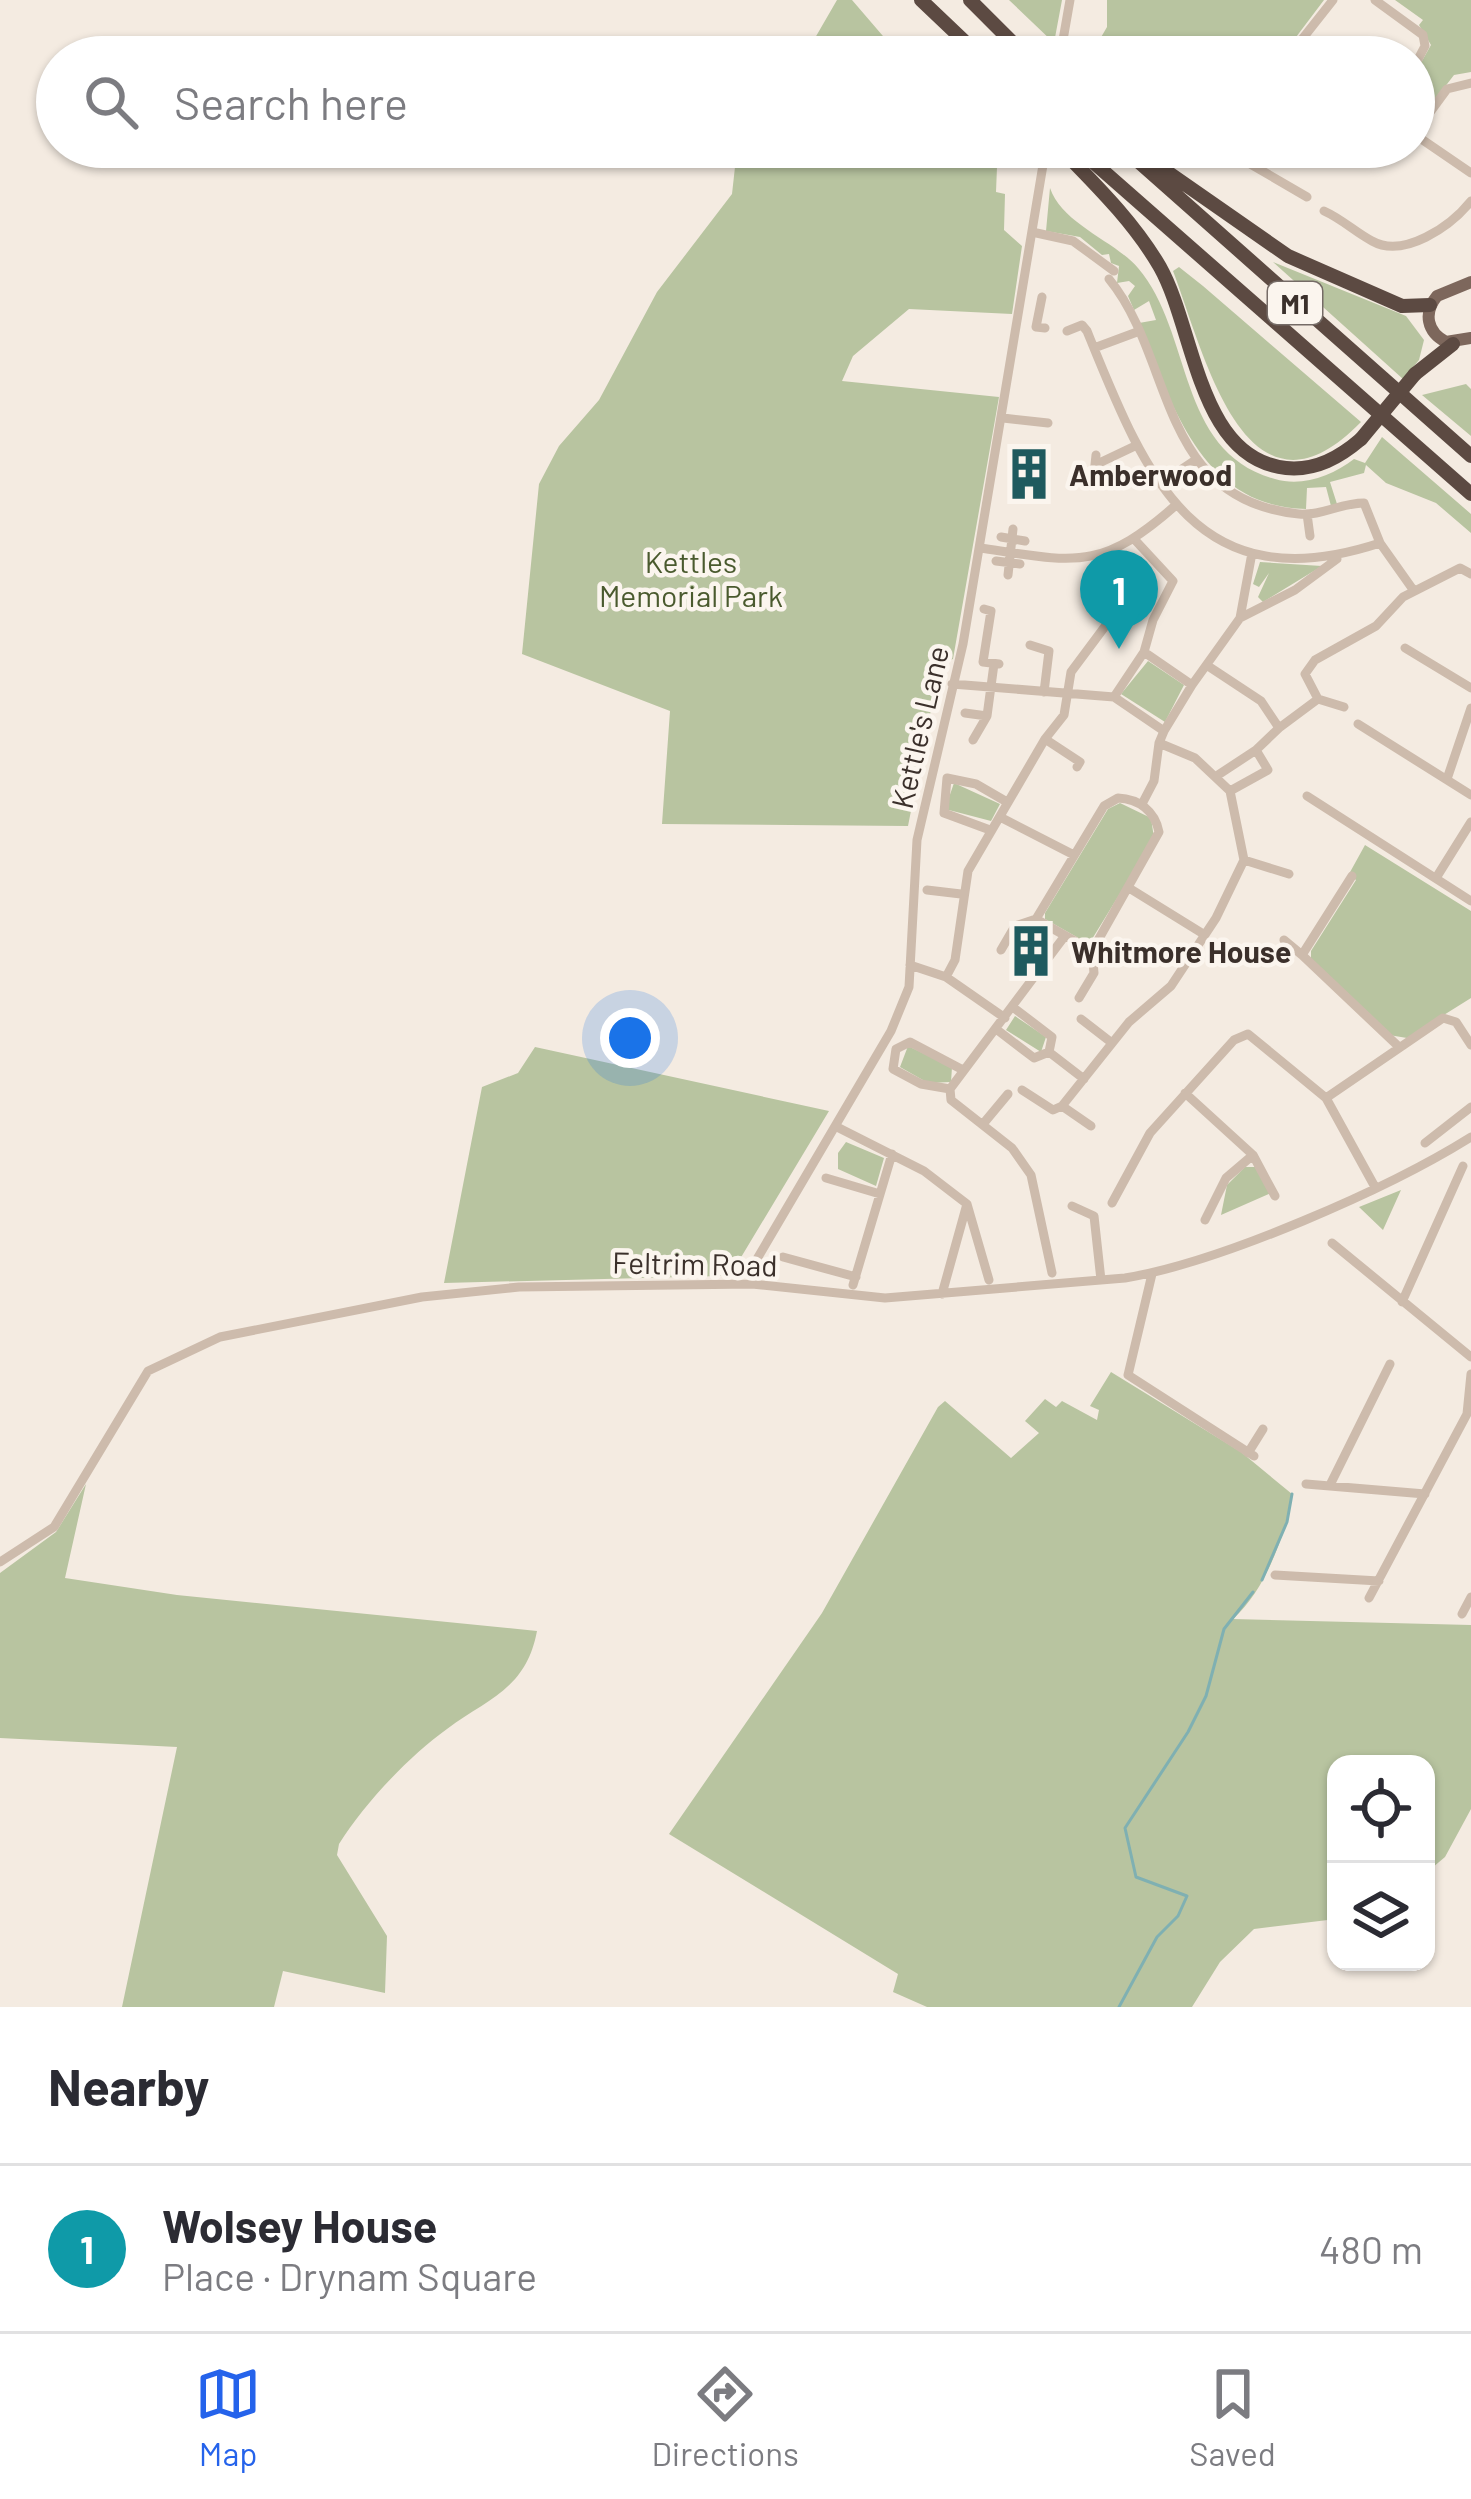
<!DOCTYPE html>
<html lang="en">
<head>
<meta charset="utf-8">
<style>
	body { margin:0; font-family:Barlow,sans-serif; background:#f2f2f3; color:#2b2b33 }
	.controls { position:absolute; right:36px; bottom:36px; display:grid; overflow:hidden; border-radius:24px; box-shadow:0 3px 9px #0004 }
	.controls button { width:108px; height:108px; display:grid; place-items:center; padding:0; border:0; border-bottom:3px solid #e1e1e2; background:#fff; color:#2b2b33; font:60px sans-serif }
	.you { position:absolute; left:630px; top:1038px; width:42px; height:42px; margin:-30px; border:9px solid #fff; border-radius:50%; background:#1a73e8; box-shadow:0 0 0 18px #1a73e833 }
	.badge { display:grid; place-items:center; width:78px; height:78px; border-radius:50%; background:#2563eb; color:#fff; font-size:39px; font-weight:700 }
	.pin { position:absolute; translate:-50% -99px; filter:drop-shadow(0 3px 6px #0008) }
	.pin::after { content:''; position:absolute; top:63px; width:42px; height:36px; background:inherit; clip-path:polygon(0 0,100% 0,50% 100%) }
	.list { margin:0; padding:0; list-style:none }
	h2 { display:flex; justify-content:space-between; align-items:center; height:156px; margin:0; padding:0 48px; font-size:51px }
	h2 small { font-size:39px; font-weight:400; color:#7c7c81 }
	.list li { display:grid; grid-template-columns:78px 1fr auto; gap:36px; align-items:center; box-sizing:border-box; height:168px; padding:0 48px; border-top:3px solid #e1e1e2 }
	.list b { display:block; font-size:45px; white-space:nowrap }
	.list p { margin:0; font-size:39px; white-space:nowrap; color:#7c7c81 }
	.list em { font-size:39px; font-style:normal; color:#7c7c81 }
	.icon { flex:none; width:66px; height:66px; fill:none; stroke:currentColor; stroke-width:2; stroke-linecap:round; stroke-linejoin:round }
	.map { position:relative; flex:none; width:1471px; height:2007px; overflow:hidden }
	.search { position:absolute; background:#fff; box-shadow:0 3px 9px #0004; left:36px; right:36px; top:36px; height:132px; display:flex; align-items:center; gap:30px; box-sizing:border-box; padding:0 42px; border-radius:66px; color:#7c7c81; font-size:45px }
	.sheet { height:324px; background:#fff }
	nav { display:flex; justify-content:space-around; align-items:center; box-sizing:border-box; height:168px; border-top:3px solid #e1e1e2; background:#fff; font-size:33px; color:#7c7c81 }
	nav a { display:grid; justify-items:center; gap:6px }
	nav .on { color:#2563eb }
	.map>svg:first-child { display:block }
</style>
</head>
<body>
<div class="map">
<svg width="1471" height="2007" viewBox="0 0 1471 2007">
	<rect width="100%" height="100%" fill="#f4ebe1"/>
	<path fill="#b8c4a0" d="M837 0H852L901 57H804Z
		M1009 0H1062L1054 43Z
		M1107 0H1324L1281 57H1098L1093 51 1107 27Z
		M1395 0H1471V72L1454 75 1414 127V75L1431 45 1419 25 1423 20Z
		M747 147H979L997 167 996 192 1005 194 1004 230 1022 246 1012 314 909 309 853 356 842 381 999 397 953 659 932 666 933 700 908 826 662 824 670 711 522 654 539 484 559 446 599 400 657 292 732 194 735 167Z
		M1050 188C1062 224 1115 241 1138 268 1194 334 1176 452 1275 479 1302 487 1332 476 1354 459L1365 463 1382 437 1471 514V533L1436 503 1386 483 1366 465 1364 473 1330 482 1337 504 1331 506 1326 487 1307 488 1306 509C1201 507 1172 404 1139 323L1156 320 1149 301 1134 310 1128 296 1135 286 1129 281 1117 283 1119 266 1111 263 1109 254 1102 255 1080 237 1046 231Z
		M1273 262 1406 316 1424 340 1419 360 1403 379Z
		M1179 267 1203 286 1361 422C1246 540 1204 352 1173 271Z
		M1466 384 1471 389V436L1422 395Z
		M1260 562 1322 566 1263 602 1258 597 1269 573 1259 587 1253 584Z
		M1148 661 1184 685 1165 722 1121 694Z
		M954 783 1000 804 991 821 945 809Z
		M1120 803 1151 818 1154 838 1089 944 1045 919V913L1108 809Z
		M1365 845 1471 911V998L1407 1038 1389 1035 1311 960V951L1356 880 1349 874Z
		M1015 1016 1046 1037 1041 1052 1006 1030Z
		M908 1046 952 1067 951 1082 928 1083 900 1067Z
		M535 1047 829 1111 734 1269 720 1276 444 1283 482 1087 518 1073Z
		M846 1142 884 1158 876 1186 838 1169V1153Z
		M1245 1167H1256L1271 1193 1221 1215 1227 1185Z
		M1401 1190 1383 1230 1359 1207Z
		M1111 1372 1241 1452 1292 1494C1285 1537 1265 1590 1233 1619L1471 1625V1809L1445 1857 1426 1873V1764H1336V1919L1254 1929 1220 1962 1192 2007H927L893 1992 898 1974 669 1834 822 1613 938 1407 945 1401 1011 1458 1039 1433 1025 1421 1045 1399 1056 1407 1062 1401 1097 1420 1099 1410 1090 1406Z
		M86 1484 65 1578 177 1595 537 1631C526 1689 489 1698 447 1729 409 1756 364 1804 339 1844L337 1855 387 1936 385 1993 283 1971 274 2007H122L177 1747 0 1738V1573L56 1532Z"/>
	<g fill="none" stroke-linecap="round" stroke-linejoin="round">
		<path stroke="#7fb0b2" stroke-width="3" d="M1262 1580 1287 1522 1292 1494
			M1119 2007 1157 1937 1178 1916 1187 1896 1136 1877 1125 1828 1188 1732 1206 1696 1224 1629 1253 1592"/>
		<path stroke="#cdbbac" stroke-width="9" d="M1375 0 1423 35 1425 46 1414 67
			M1302 42 1323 57
			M1060 57 1070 0
			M1288 57 1333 0
			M1471 83 1447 89 1414 134 1471 173
			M1238 147 1247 162 1307 197
			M1386 147H1402
			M1324 211C1342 219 1355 232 1372 241 1404 259 1451 226 1471 201
			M1032 232 1073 241 1114 271
			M1109 279C1175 359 1157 500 1299 514 1321 516 1341 503 1364 503L1380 543
			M1042 297 1036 327 1045 328
			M1067 331 1082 325 1087 331C1145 474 1194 604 1380 543L1414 591
			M1094 348 1137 332
			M1003 418 1048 423
			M1095 465 1135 446
			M1179 471 1197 459
			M1093 484 1096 455
			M1307 514 1310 536
			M1001 537 1025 541
			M1135 540 1173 581 1153 620 1144 652
			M980 548C1076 562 1100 572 1176 505
			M996 561 1020 564
			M1008 575 1013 529
			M984 609 991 611 983 662 999 664
			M1240 618 1295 590 1337 559
			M1030 645 1049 651 1044 692
			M1405 648 1471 688
			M1144 652 1192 685 1164 731 1114 697Z
			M1208 666 1261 701 1279 728 1256 750
			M952 684 1114 697
			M1192 685 1240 618 1252 553
			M1318 699 1305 674 1315 660 1376 626 1403 597 1460 568 1471 574
			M965 713 987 716
			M1358 724 1471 795
			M1279 728 1318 699 1344 707
			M1045 739 1080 762 1077 767
			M973 740 987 716 994 664
			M1218 775 1256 750 1268 770 1230 791
			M1447 779 1471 708
			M1307 796 1471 901
			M1142 804 1154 781 1159 743
			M1000 817 1074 855
			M990 830 944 813 947 778 976 784 1007 802
			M1244 860 1289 874
			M1352 876 1302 955 1398 1046
			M1436 878 1471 822
			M1129 888 1205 935
			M927 890 961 894
			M1036 919 1104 806 1118 798C1139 799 1155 811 1159 832L1092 951
			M1036 919 1092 951
			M1284 940 1302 955
			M1001 950 1015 926 1036 919
			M910 965 946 977 1005 1018
			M946 977 955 960 968 871 1045 739 1064 715 1071 672 1115 613
			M1079 998 1094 973 1092 951
			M1081 1019 1112 1043
			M996 1029 1034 1058 1049 1052 1052 1037 1014 1008
			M1049 1052 1084 1079
			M950 1089 951 1100 1012 1148 1031 1175 1052 1273
			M950 1089 1064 937
			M950 1089 921 1084 893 1069 896 1049 910 1042 963 1070
			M1022 1090 1053 1110 1062 1106
			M1185 1093 1253 1155 1275 1196
			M1326 1098 1443 1018 1456 1022 1471 1045
			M983 1124 1008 1094
			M1091 1126 1062 1106 1129 1022 1171 986 1216 918 1244 860 1230 791 1195 758 1159 743 1164 731
			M837 1127 924 1171 967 1204 989 1280
			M1425 1143 1471 1107
			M826 1178 880 1194
			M1112 1203 1150 1133 1234 1040 1248 1034 1326 1098 1375 1187
			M1072 1206 1094 1216 1101 1280
			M1205 1220 1226 1178 1253 1155
			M1332 1243 1471 1357
			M783 1257 856 1277
			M1152 1274 1128 1375 1254 1456
			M752 1284 757 1259 891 1031 909 987 917 840 963 644 1046 147
			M853 1285 892 1154
			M942 1294 967 1204
			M1402 1302 1463 1166
			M1248 1453 1263 1429
			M1306 1484 1425 1494
			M1330 1485 1390 1364
			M0 1562 54 1527 148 1371 220 1337 422 1297 519 1287 752 1284 885 1298 1125 1278C1221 1262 1388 1189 1471 1137
			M1275 1575 1379 1581
			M1369 1598 1467 1414 1471 1374
			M1462 1614 1471 1597"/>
		<path stroke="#7d675c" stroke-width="12" d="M1471 282 1437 296C1423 313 1427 332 1446 342L1471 338"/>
		<path stroke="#5c4a42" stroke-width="14" d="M921 0 981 57
			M970 0 1027 57
			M1059 147C1095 184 1134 222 1160 267 1195 329 1198 459 1286 468 1316 471 1340 457 1361 439
			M1076 147 1471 494
			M1122 147 1471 456
			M1143 155 1288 256 1402 306 1430 305
			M1415 374 1453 344"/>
		<path stroke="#5c4a42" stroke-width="14" d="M1361 439 1415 374"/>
	</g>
	<defs>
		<g id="building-bare" transform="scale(4.14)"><path d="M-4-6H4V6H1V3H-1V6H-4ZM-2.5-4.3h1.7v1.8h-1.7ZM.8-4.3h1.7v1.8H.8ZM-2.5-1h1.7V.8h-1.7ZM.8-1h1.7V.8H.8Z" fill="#1f5a5e" stroke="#fbf5ee" stroke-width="2.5" paint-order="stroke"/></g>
	</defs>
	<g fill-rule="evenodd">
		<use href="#building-bare" x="1029" y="474"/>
		<use href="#building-bare" x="1031" y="951"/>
	</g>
	<g text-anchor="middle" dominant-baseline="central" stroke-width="9" stroke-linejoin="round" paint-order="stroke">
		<rect fill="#fbf5ee" stroke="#756b66" stroke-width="3" x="1268" y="282" width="54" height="42" rx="9"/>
		<g font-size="27" font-weight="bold" fill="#3b302b">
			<text x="1295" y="303">M1</text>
		</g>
		<g font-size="30" font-weight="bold" fill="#3b302b" stroke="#fbf5ee" text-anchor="start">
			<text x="1069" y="474">Amberwood</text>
			<text x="1071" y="951">Whitmore House</text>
		</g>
		<g font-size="30" fill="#4a5a2e" stroke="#fbf5ee">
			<text x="691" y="561">Kettles<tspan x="691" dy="34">Memorial Park</tspan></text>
		</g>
		<g font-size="30" fill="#3b302b" stroke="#fbf5ee">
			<text transform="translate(919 727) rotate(-77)">Kettle's Lane</text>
			<text transform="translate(695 1263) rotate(1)">Feltrim Road</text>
		</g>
	</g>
</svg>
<div class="controls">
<button><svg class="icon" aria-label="locate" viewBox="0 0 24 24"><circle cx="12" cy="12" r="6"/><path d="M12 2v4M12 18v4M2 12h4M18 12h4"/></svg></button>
<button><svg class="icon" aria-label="layers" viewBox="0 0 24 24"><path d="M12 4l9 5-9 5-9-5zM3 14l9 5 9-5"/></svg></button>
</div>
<div class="you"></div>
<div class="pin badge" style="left:1119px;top:649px;background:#0f9aa8">1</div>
<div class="search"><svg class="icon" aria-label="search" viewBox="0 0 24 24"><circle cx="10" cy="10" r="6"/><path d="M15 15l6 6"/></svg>Search here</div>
</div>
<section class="sheet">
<h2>Nearby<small></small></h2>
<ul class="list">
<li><span class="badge" style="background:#0f9aa8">1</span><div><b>Wolsey House</b><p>Place · Drynam Square</p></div><em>480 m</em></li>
</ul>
</section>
<nav>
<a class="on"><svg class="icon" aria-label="map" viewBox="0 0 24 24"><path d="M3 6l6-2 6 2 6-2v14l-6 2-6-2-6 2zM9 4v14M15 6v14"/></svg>Map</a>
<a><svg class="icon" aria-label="directions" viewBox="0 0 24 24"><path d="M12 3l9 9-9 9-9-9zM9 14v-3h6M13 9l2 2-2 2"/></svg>Directions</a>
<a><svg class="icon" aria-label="saved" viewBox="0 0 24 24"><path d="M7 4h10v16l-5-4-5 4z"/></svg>Saved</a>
</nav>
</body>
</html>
